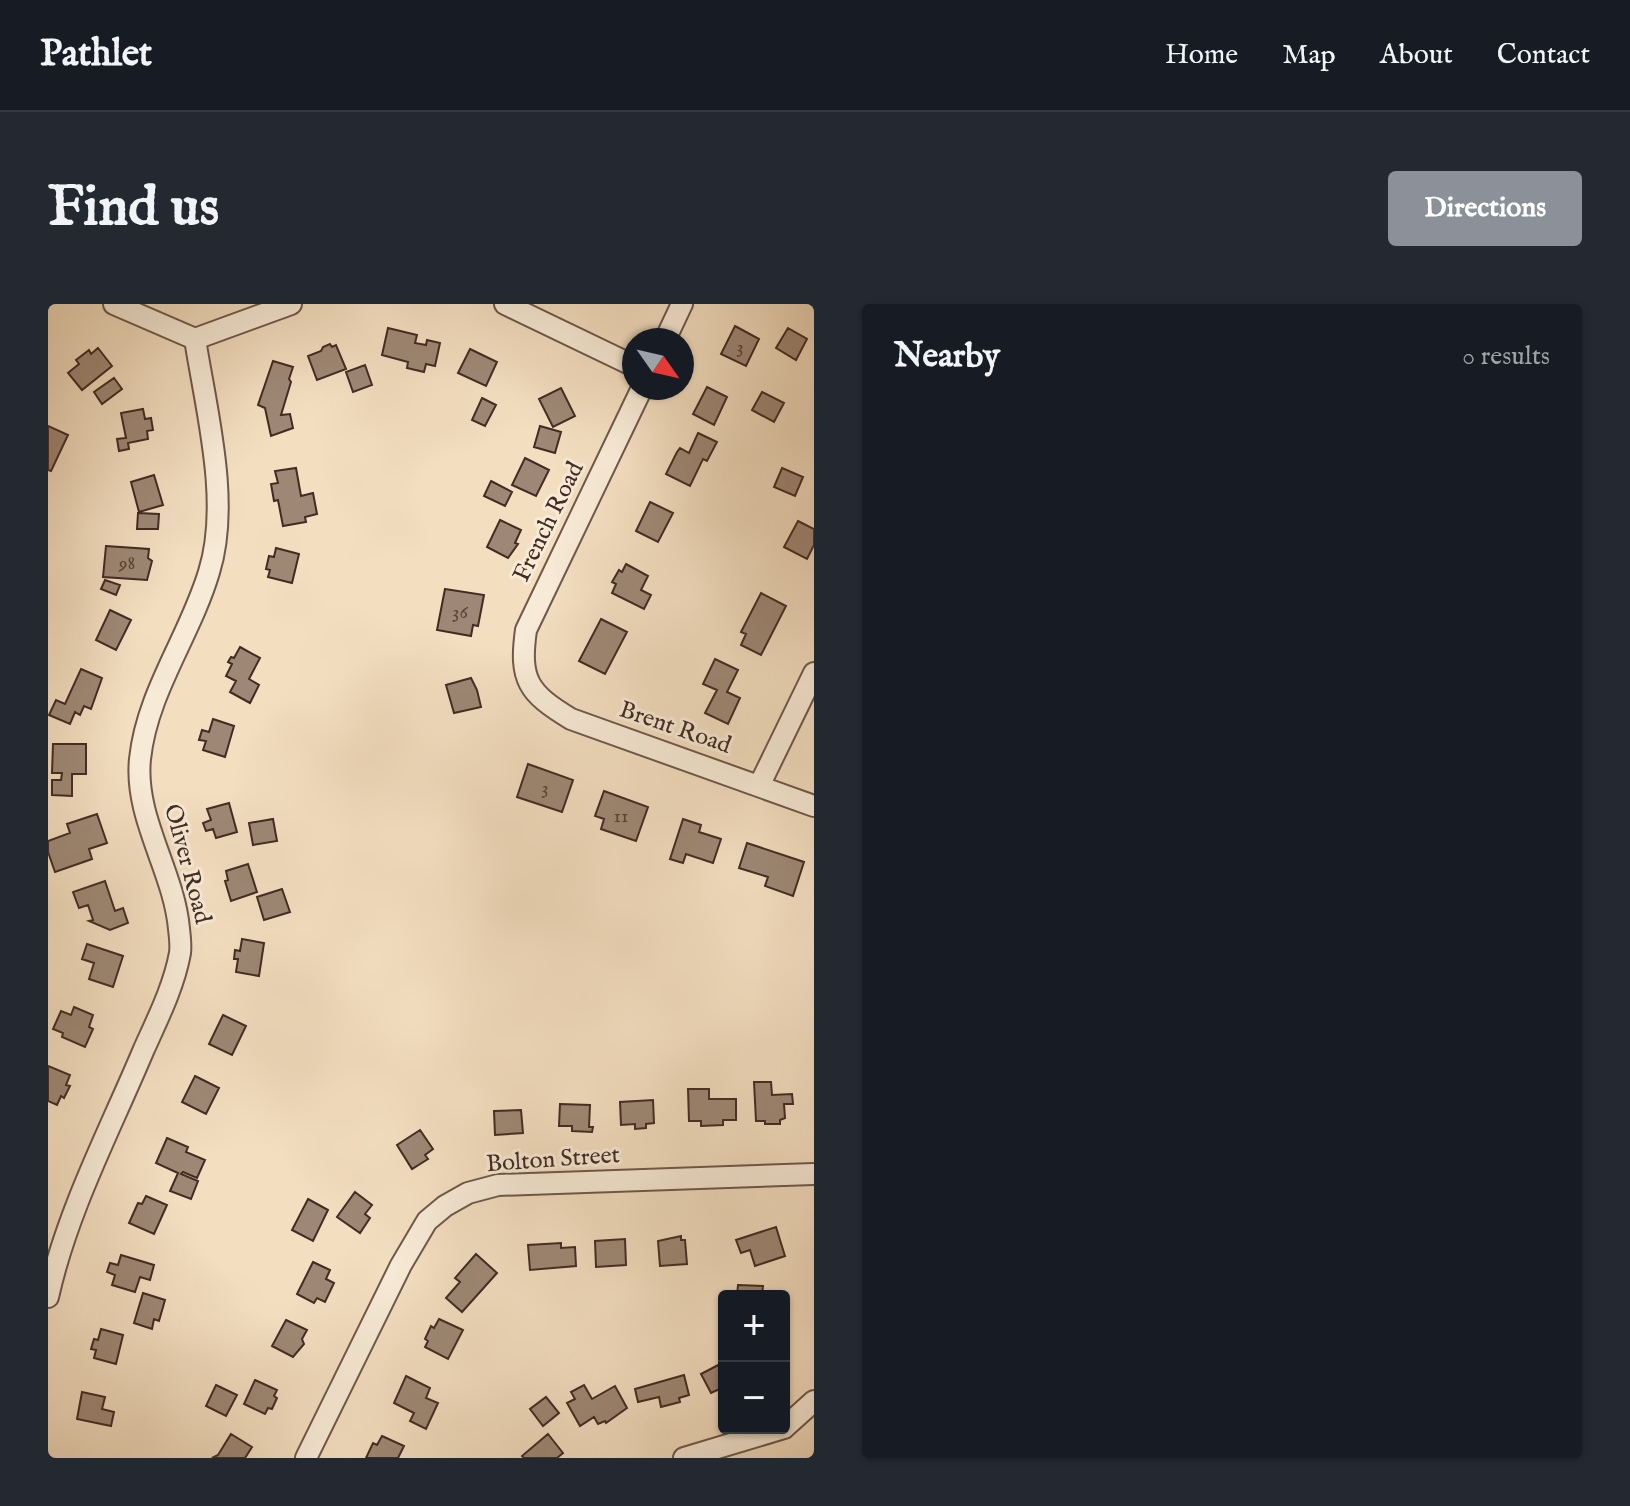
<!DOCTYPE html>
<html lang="en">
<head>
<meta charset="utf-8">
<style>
	body { margin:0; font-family:"IM FELL English",serif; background:#242831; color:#f1f3f6 }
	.controls { position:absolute; right:24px; bottom:24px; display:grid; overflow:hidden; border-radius:8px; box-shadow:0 2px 6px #0004 }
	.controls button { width:72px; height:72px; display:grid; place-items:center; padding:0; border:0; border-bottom:2px solid #363941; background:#171b24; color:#f1f3f6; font:40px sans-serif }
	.compass { position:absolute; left:574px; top:24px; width:72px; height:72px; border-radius:50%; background:#171b24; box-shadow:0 2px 6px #0004; rotate:124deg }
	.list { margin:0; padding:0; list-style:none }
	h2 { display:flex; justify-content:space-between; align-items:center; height:104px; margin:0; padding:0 32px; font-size:34px }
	h2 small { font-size:26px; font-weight:400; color:#9ea1a6 }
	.map { position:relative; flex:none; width:766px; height:1154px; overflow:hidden; border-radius:8px }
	header { display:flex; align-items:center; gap:48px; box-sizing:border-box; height:112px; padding:0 40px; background:#171b24; border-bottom:2px solid #363941 }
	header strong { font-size:38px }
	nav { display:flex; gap:44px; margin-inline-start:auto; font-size:28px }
	.intro { display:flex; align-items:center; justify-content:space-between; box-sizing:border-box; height:192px; padding:0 48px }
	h1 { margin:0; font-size:56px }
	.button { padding:20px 36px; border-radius:8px; background:#8c9099; color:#fff; font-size:28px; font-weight:700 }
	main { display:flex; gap:48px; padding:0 48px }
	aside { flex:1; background:#171b24; border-radius:8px; box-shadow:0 2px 6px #0004 }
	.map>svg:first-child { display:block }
</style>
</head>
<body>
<header>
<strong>Pathlet</strong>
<nav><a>Home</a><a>Map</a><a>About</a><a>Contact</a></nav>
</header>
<div class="intro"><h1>Find us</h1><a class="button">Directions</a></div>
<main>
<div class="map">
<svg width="766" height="1154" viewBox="0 0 766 1154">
	<rect width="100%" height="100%" fill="#f3dec0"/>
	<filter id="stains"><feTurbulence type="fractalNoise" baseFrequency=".0025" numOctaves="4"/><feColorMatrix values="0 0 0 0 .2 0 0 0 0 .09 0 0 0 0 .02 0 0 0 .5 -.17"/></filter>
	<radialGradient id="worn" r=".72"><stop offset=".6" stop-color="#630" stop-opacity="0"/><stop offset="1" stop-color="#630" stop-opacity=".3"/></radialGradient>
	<path fill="#9e8875" stroke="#422b23" stroke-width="2" d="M687 22 711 35 698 62 673 50Z
		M340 24 369 31 367 39 378 41 379 36 392 39 387 62 378 60 376 68 359 64 360 58 334 51Z
		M740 24 759 35 748 56 728 44Z
		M282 40 284 43 288 41 298 65 269 76 260 52 273 47 275 43Z
		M50 44 64 62 34 86 20 69 31 60 28 56 41 46 43 50Z
		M422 45 449 58 438 82 410 69Z
		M225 57 245 63 241 75 243 78 233 111 242 110 245 124 223 132 217 104 210 101Z
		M317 61 324 81 305 88 298 68Z
		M66 74 74 85 54 100 46 88Z
		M659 83 679 93 666 121 645 110Z
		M513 84 527 112 505 123 491 95Z
		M714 88 736 99 726 118 704 106Z
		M434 94 448 101 437 122 424 116Z
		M95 105 97 115 103 114 105 126 99 127 100 135 80 139 81 145 71 147 69 135 78 134 73 109Z
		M0 122 20 131 3 167 0 166Z
		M492 122 513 128 507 149 486 143Z
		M650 129 669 138 659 157 655 155 642 182 618 170 629 148 632 144 641 149Z
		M477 154 501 166 488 192 464 181Z
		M248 164 253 192 265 189 269 210 257 213 258 218 235 222 230 196 226 197 223 180 230 179 227 167Z
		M734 164 755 173 747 192 726 183Z
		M106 171 115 201 91 208 83 178Z
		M443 177 464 188 457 202 436 192Z
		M602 198 625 209 610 238 588 227Z
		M90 209 111 210 110 225H89Z
		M452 216 473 226 467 239 470 240 460 254 439 243Z
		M750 217 766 225V241L759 255 736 243Z
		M58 242 101 245 100 254 104 257 99 276 55 273Z
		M228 244 251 250 244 279 220 273 222 266 218 265 221 252 226 253Z
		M578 260 600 272 593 286 603 291 596 305 564 289 568 280 564 278 571 266 574 268Z
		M57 276 72 281 68 291 53 285Z
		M397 285 436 291 430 322 425 321 423 332 389 326Z
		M713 289 738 302 713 351 693 341 698 330 693 328Z
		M62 306 83 316 68 346 48 336Z
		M553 315 579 328 557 370 531 357Z
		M192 343 212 354 201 375 211 381 202 399 182 388 188 377 178 372 184 360 180 358 183 353 186 354Z
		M667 355 690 366 679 388 692 394 680 420 657 409 669 386 655 380Z
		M33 365 54 374 43 405 36 402 32 411 27 408 22 420 1 411 8 396 17 400Z
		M423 374 429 386 433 403 406 409 398 381Z
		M165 415 186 422 177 453 155 446 158 437 151 436 154 426 161 428Z
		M5 440H38V470H24V492L4 491V476H13L14 469H4Z
		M480 460 525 476 514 508 469 493Z
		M556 487 600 503 588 537 553 525 556 515 547 512Z
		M181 499 189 528 168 534 165 525 158 527 155 519 163 516 159 505Z
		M49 510 59 539 41 545 44 555 7 568 0 548V537L22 529 19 520Z
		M225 515 229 537 205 541 201 519Z
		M635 515 653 521 651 528 673 535 665 559 638 550 635 559 622 555Z
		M699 539 756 558 745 592 717 582 720 573 691 564Z
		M200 560 209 588 183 597 177 577 180 576 178 567Z
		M57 577 67 607 75 604 80 619 62 626 41 617 45 616 40 601 31 604 25 588Z
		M234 585 242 608 216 616 209 593Z
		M194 635 216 639 211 672 188 668 190 655H186L187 646 192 647Z
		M39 640 75 652 65 683 41 675 46 659 34 655Z
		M26 703 45 711 41 723 45 725 37 743 14 733 15 729 5 725 13 707 23 711Z
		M175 711 198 722 184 751 161 740Z
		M0 762 22 771 18 781 22 782 16 794 13 792 9 801 0 797Z
		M147 772 171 784 158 810 134 798Z
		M706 778H723L724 791 744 790 745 800H736L737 814 732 816V820H717V817H708Z
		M640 785H661V795H688V816H675V821L653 822V817H641Z
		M605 796 606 819 598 820V824L587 825V820L573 821 572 798Z
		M512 800 542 801 541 823H545L544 828 524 827V822H511Z
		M473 806 475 829 447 831 446 807Z
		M372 826 385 845 377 851 380 855 364 865 349 841Z
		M119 834 140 843 138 848 157 856 149 874 135 868 133 870 150 877 143 895 122 887 130 869 108 859Z
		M307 888 324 901 317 910 322 914 312 929 289 913Z
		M98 892 119 901 106 930 81 919 90 899 94 900Z
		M260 895 280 906 265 937 244 926Z
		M728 923 737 952 707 962 702 946 693 949 688 936Z
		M633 932V936H637L639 960 612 962 610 937Z
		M577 935 578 961 548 963 547 937Z
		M513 939V944L527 943 528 962 482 966 480 941Z
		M428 950 449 969 414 1008 398 994 412 978 407 974Z
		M73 951 106 961 102 976 92 973 87 988 64 981 67 971 59 968 62 959 70 961Z
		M265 958 282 966 278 975 286 979 277 998 269 994 266 999 249 990Z
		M690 981 715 982 714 992H689Z
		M95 989 117 996 111 1017 106 1015 104 1025 86 1019Z
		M391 1015 415 1026 400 1055 377 1043 380 1037 377 1035 383 1022 386 1024Z
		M238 1016 259 1026 254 1035 256 1040 245 1053 224 1042Z
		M53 1025 75 1031 68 1060 46 1054 48 1046 43 1045 46 1035 50 1036Z
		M676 1058V1083L663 1089 653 1070Z
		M636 1071 641 1091 631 1094 632 1098 613 1103 611 1093 590 1098 587 1085Z
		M358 1072 382 1084 378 1094 390 1099 378 1125 362 1117 366 1109 346 1099Z
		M207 1076 229 1086 226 1092 229 1094 224 1105 220 1104 217 1110 196 1100Z
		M168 1081 189 1091 178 1112 158 1102Z
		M536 1081 544 1095 567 1082 579 1104 558 1119 557 1117 550 1120 546 1113 532 1122 519 1099 527 1095 523 1088Z
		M34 1088 57 1093 54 1105 66 1108 63 1122 29 1115Z
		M498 1093 511 1109 495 1122 482 1105Z
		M183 1130 204 1143 197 1154H164L170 1151Z
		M500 1130 515 1149 509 1154H476L474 1152Z
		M334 1132 356 1142 350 1154H318L325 1139 329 1141Z"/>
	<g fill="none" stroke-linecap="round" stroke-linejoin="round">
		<g stroke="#6e584a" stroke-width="24">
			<path id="minor" d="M66 0 147 35 243 0
				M457 0 586 62
				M617 36 634 0
				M594 84 478 326C471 376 480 389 523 415L766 502
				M711 482 766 369
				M0 993C19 907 62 826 96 745 110 714 126 682 132 649 133 641 132 633 131 625 126 567 86 514 92 455 99 388 142 332 161 268 183 198 158 106 147 35
				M736 1124 766 1097
				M258 1154 353 961 379 917 397 902 420 889 450 881 766 870
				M636 1154 736 1124"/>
		</g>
		<use href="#minor" stroke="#f7ead6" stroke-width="20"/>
	</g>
	<g text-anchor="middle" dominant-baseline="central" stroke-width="6" stroke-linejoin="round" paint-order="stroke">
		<g font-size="20" fill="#594238">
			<text x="692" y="43">3</text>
			<text x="79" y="259">98</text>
			<text x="412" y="308">36</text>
			<text x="497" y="484">3</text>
			<text x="573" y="512">11</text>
		</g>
		<g font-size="24" fill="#422b23" stroke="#f7ead6">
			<text transform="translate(501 218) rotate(-64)">French Road</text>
			<text transform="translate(627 424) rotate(19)">Brent Road</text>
			<text transform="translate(139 560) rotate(75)">Oliver Road</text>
			<text transform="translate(505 856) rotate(-4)">Bolton Street</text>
		</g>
	</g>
	<rect width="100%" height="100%" filter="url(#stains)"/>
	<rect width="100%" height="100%" fill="url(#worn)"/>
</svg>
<div class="controls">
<button>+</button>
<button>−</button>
</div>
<svg class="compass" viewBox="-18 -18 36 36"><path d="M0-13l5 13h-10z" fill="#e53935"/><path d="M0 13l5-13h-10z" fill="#9ea1a6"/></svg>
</div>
<aside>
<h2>Nearby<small>0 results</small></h2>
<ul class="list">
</ul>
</aside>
</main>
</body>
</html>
